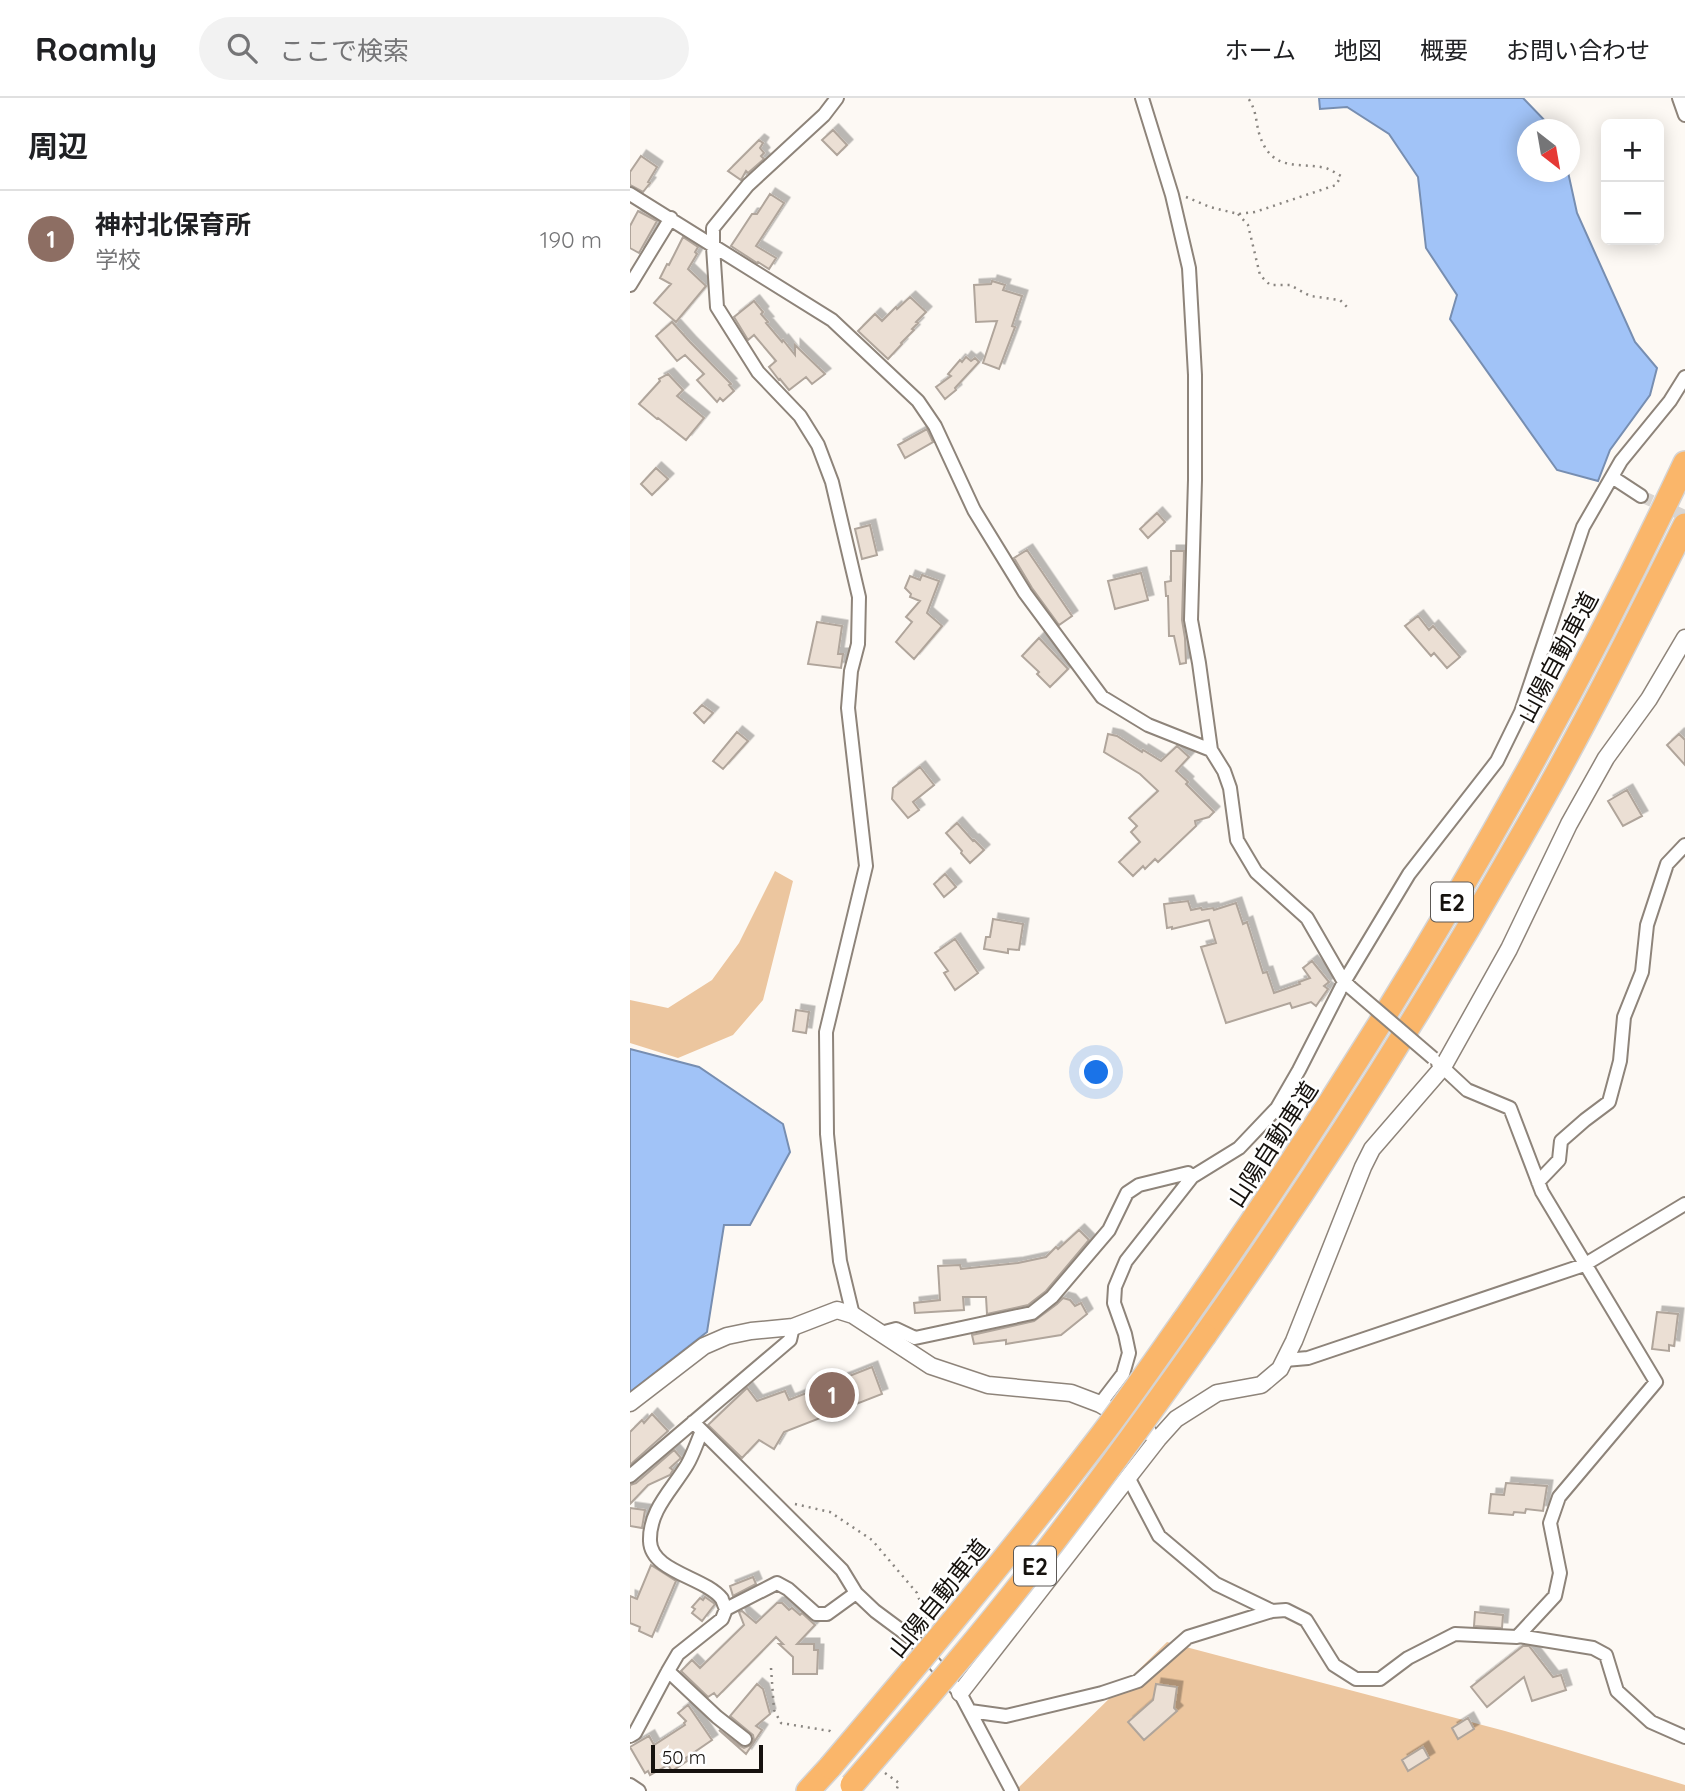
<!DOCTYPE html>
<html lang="ja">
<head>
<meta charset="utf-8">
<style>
	body { margin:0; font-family:Quicksand,"Noto Sans JP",sans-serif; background:#f2f2f2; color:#202124 }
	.controls { position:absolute; right:21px; top:21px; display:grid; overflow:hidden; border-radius:10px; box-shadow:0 4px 18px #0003 }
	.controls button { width:63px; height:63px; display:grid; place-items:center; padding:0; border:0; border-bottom:2px solid #e0e0e0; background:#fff; color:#202124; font:35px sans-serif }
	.compass { position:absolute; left:887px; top:21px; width:63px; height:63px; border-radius:50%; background:#fff; box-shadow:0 4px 18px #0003; rotate:149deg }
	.scale { position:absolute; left:21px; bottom:18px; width:112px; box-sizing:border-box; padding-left:7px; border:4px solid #16120e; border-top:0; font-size:19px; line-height:24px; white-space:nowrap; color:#16120e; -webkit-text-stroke:5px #fff; paint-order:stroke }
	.you { position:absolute; left:467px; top:975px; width:24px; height:24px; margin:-18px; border:5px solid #fff; border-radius:50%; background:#1a73e8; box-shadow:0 0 0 10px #1a73e833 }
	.badge { display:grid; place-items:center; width:46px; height:46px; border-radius:50%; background:#1c63ce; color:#fff; font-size:23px; font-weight:700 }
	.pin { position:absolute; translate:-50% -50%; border:4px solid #fff; box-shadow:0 2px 7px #0006 }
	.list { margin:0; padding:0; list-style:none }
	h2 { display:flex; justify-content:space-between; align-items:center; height:91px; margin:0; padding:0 28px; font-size:30px }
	h2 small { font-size:23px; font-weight:400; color:#757577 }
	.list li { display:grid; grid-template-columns:46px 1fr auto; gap:21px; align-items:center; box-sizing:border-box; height:98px; padding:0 28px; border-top:2px solid #e0e0e0 }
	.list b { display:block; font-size:26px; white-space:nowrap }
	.list p { margin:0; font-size:23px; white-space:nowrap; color:#757577 }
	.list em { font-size:23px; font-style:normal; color:#757577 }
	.icon { flex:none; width:38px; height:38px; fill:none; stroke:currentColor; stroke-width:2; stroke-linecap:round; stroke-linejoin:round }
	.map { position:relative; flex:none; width:1055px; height:1693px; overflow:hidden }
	header { display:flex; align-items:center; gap:42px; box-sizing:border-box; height:98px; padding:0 35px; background:#fff; border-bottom:2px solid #e0e0e0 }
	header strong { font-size:33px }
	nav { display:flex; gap:38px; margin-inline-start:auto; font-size:24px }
	.search { width:490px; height:63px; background:#f2f2f2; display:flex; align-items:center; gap:18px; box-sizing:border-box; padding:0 24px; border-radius:38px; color:#757577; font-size:26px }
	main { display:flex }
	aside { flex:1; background:#fff }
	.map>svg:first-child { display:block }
</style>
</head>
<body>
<header>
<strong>Roamly</strong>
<div class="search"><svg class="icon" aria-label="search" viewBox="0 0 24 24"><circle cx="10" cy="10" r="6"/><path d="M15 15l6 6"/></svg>ここで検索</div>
<nav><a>ホーム</a><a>地図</a><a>概要</a><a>お問い合わせ</a></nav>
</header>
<main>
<aside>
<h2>周辺<small></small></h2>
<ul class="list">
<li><span class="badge" style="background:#8d6e63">1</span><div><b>神村北保育所</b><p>学校</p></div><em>190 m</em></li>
</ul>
</aside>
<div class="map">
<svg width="1055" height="1693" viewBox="0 0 1055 1693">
	<defs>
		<filter id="shadow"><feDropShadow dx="5.5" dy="-5.5" stdDeviation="0" flood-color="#0004"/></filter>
	</defs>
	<rect width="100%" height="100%" fill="#fdf9f4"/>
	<path fill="#ecc69f" d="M145 773 163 783 133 902 103 937 48 960 0 945V902L38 910 82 882 109 845Z
		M537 1544 875 1633 1055 1687V1693H385Z"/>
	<path fill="#a1c3f7" stroke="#778eb1" stroke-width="2" d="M689 0H893L923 31 898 32V74H938L947 115 1005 244 1027 270 1020 297 980 352 968 383 927 372 820 221 827 197 796 150 788 79 759 36 717 9 690 11Z
		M0 951 69 969 153 1026 160 1054 120 1127H94L77 1234 0 1294Z"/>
	<path fill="#ebdfd4" stroke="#b0a59b" stroke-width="2" filter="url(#shadow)" d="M203 32 217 47 207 57 192 42Z
		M129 42 133 45 130 50 134 55 131 58 134 61 118 75 116 73 111 82 98 73Z
		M11 58 27 69 18 84 20 85 13 94 0 87V74Z
		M140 96 154 105 126 148 146 160 139 171 128 164 127 165 101 148 122 116H127Z
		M8 113 27 123 9 155 0 150V128Z
		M53 139 68 149 65 154 67 156 58 171 76 188 46 224 24 205 41 186 30 180 37 166 39 167Z
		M362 183 375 187 373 192 392 198 382 228 385 229 369 271 353 265 367 223 346 224 344 187 361 186Z
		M280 199 296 214 286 224 288 225 282 231 284 232 271 245 272 246 258 261 228 233 245 216 252 223 266 209 267 211Z
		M124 203 133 214 131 216 138 224 136 225 152 244 153 242 165 257V247L195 276 182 286 176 279 159 292 150 281 149 282 139 269 146 263 124 237 118 242 104 219Z
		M42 224 60 244 101 286 99 287 104 293 93 303 90 300 87 304 67 282 74 276 55 257 47 263 26 238Z
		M336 259 341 263 345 260 349 264 325 290 326 292 315 301 306 289 321 278 318 276 330 262 332 264Z
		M38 276 53 292 47 298 74 320 56 342 28 320 27 321 9 306 30 283 29 281Z
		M297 331 303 344 275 360 268 347Z
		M26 370 38 381 22 397 11 386Z
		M527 415 535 424 518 440 510 431Z
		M240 427 247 457 232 461 225 431Z
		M397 452 442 518 429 527 402 490 384 460Z
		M541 453H554L552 522 555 540 556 565 550 566 544 538H539L538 498H536L535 484 541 483Z
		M511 475 518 502 485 511 478 483Z
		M292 477 309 483 297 515 312 528 284 561 266 544 282 524 276 519 290 503 280 499 281 496 275 490 280 478 290 482Z
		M788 518 799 532 803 528 830 559 817 570 804 555 801 558 775 528Z
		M187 524 212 528 208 556H213L211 570 178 566Z
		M409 540 438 571 420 589 407 576 409 574 392 558Z
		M72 607 83 615 74 625 64 615Z
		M107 634 118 643 93 671 83 663Z
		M478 636 487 638 512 654 513 652 531 663 547 648 559 659 546 673 558 684 556 686 584 714 579 719 565 723 566 728 528 764 525 761 515 771 513 768 503 778 489 764 510 744 501 734 507 728 499 720 528 693 510 676 474 654Z
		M1049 636 1055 642V667L1037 647Z
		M290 669 304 687 283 704 289 712 278 720 262 701 263 690Z
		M997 692 1012 718 993 728 978 703Z
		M327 725 343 743 344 742 354 752 340 765 331 755 332 753 316 735Z
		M315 776 326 789 314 799 304 786Z
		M558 803 561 812 571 810 572 812 583 810 584 812 606 805 613 826 617 824 633 875 637 874 644 895 670 886 669 884 680 880 673 870 682 863 699 884 694 888 698 891 686 908 681 904 662 910 660 905 596 925 571 849 586 845 579 822 542 831V829L537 830 534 806Z
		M363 821 393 826 389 852 378 851V855L354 851 356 839H360Z
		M325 841 348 875 325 892 314 875 318 873 305 855Z
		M166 912 179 914 176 935 163 933Z
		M449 1132 459 1142 416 1193 398 1207 357 1216 356 1199H333L334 1212 285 1215 284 1205 310 1202 308 1168 330 1167 331 1171 388 1165 416 1159 426 1149 428 1151Z
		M433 1200 440 1202 445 1208 451 1205 457 1216 431 1237 376 1246V1242L344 1246 342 1237 404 1223 427 1206Z
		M1027 1214 1048 1216 1044 1248 1039 1247V1253L1022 1251Z
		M242 1269 252 1296 154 1334 144 1351 129 1342 112 1360 78 1327 117 1290 127 1303 155 1293 159 1302Z
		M22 1316 38 1333 0 1367V1334L12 1322 14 1325Z
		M44 1352 51 1360 40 1370 43 1372 40 1377 18 1387 0 1406V1387L6 1385Z
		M876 1385 917 1388 913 1413 896 1411 895 1415 884 1414 883 1417 859 1415 861 1396 874 1397Z
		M0 1410 15 1412 12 1430 0 1428Z
		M21 1467 46 1483 22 1539 9 1533 10 1529 0 1525V1498L7 1501Z
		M123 1479 126 1486 103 1498 100 1488Z
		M75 1499 85 1506 72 1523 62 1515 65 1511 62 1509 70 1500 73 1502Z
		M147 1505H152L159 1512 162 1510 170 1517 172 1515 185 1527 167 1546H184V1552H188L187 1576H163V1559L149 1546H153L146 1539 87 1599 84 1595 78 1599 51 1573 62 1562 70 1570 114 1527 109 1514 112 1513 126 1525Z
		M845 1514 873 1517 872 1530 844 1528Z
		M893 1548H899L923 1579 931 1577 936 1592 902 1603 894 1579 857 1609 841 1589Z
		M127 1586 133 1591 140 1616 126 1628 132 1632 116 1656 89 1632 110 1648 114 1650 121 1647 124 1642 123 1637 100 1618Z
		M526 1586 547 1589 544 1610 547 1613 514 1642 498 1624 523 1602Z
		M58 1607 82 1642 56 1660 57 1663 42 1673 38 1667 20 1677 18 1673 15 1675 0 1649 19 1638 24 1647 55 1627 54 1625 56 1623 48 1615Z
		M838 1620 844 1631 828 1641 822 1630Z
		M793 1649 799 1660 778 1673 772 1662Z"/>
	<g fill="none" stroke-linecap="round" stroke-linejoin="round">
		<path stroke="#dad6d2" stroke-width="12" stroke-dasharray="12 6" stroke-linecap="butt" d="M1011 398 1055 418"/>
		<g stroke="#8e847a" stroke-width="16">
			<path id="minor" d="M207 0 194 17 118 87 83 130V149L87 209 128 274 170 318 188 347 202 384 229 499 228 546 221 573 218 610 236 768 196 934 197 1036 210 1163 223 1217
				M512 0 542 97 559 170 565 277V382L561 522 569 565 581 652
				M1049 0 1055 17
				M0 96 202 222 288 303 305 328 344 412 395 495 472 599 518 627 581 652 594 673 600 690 607 742 626 774 677 820 714 884 719 888
				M0 187 41 120
				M982 379 1011 398
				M908 1084 929 1062 931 1043 955 1022 979 1004 990 963 994 919 1012 874 1017 827 1037 766 1055 747
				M251 1235 266 1231 285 1240 402 1215 422 1199 479 1132 497 1095 509 1087 558 1075 562 1079
				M655 1262 678 1260 954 1167 1055 1106
				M470 1306 493 1276 499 1255 495 1236 484 1205 485 1189 496 1163 562 1079 609 1050 647 1010 669 972 714 884 779 776 867 663 891 614 953 429 991 363 1040 303 1055 279
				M63 1324 212 1472 226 1495 245 1513 284 1542 330 1595 382 1693
				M0 1378 160 1242 163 1229
				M498 1379 529 1438 586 1486 642 1513
				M96 1511 147 1485 158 1491 186 1516H197L226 1495
				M889 1538 963 1550 976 1557 987 1593 1021 1624 1055 1639
				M38 1573 87 1619 115 1641
				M340 1613 376 1618 472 1595 508 1583 558 1539 642 1513 656 1512 676 1522 704 1567 726 1581H750L778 1560 825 1536 887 1539 925 1498 930 1475 920 1425 929 1399 1026 1284 912 1094 880 1010 837 992 808 965
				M0 1638 5 1635 38 1573 48 1556 92 1521 96 1511C96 1511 92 1502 92 1501 75 1479 21 1474 20 1443 19 1412 42 1392 57 1367 63 1357 67 1344 72 1333
				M0 1687 9 1693"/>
		</g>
		<g stroke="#8e847a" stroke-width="19">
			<path id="tertiary" d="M0 1305 74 1248 97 1238 121 1233 163 1229 207 1212 223 1217 301 1268 358 1287 441 1295 470 1306 518 1334
				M330 1595 528 1341 546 1321 587 1295 631 1287 650 1271 664 1243 733 1069 742 1051 813 969 879 851 939 726 976 660 1019 601 1055 540"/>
		</g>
		<g stroke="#d5d4d4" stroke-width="26">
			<path id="motorway" d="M554 1222C744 951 914 665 1055 365
				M575 1237C688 1077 793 912 890 741 949 639 1002 533 1055 427
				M178 1693 200 1669"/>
		</g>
		<path stroke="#8a8681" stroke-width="2.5" stroke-dasharray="2 5" stroke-linecap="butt" d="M556 99 580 109 608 116 625 114 706 87 711 78C706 75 701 72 696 70 669 64 644 74 631 41 625 26 628 14 618 0
			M608 116 618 127 630 177 640 187H660L680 198 710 202 718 210
			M165 1406 200 1414 242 1442 287 1495 296 1521
			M141 1570 144 1612 151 1625 200 1633 203 1635
			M255 1675 269 1685 266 1693"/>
		<use href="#minor" stroke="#fff" stroke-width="12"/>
		<use href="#tertiary" stroke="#fff" stroke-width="16"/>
		<use href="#motorway" stroke="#fab66a" stroke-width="23"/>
		<g stroke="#8e847a" stroke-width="16" stroke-linecap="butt">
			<path id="minor-bridge" d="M720 889 803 960"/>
		</g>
		<g stroke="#d5d4d4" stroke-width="26" stroke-linecap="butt">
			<path id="motorway-bridge" d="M200 1669C291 1562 381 1455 467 1343 497 1304 525 1263 554 1222
				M222 1687C284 1615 347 1543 405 1468 464 1392 520 1315 575 1237"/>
		</g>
		<use href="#minor-bridge" stroke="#fff" stroke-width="12"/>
		<use href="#motorway-bridge" stroke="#fab66a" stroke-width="23"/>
	</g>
	<g text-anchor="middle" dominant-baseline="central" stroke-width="5" stroke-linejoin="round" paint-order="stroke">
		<g fill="#fff" stroke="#5c5956" stroke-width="2">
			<rect x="801" y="784.5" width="42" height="39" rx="5"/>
			<rect x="384" y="1448.5" width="42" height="39" rx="5"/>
		</g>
		<g font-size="23" font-weight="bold" fill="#16120e">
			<text x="822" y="804">E2</text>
			<text x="405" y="1468">E2</text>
		</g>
		<g font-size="24" fill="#16120e" stroke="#fff">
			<text transform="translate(927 559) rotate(-62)">山陽自動車道</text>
			<text transform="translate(642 1046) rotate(-57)">山陽自動車道</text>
			<text transform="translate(308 1500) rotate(-51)">山陽自動車道</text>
		</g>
	</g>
</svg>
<div class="controls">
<button>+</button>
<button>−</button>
</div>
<svg class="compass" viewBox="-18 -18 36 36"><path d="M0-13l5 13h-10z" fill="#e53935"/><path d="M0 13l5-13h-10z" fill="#757577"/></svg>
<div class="scale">50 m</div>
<div class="you"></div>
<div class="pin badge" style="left:202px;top:1297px;background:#8d6e63">1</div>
</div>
</main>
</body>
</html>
